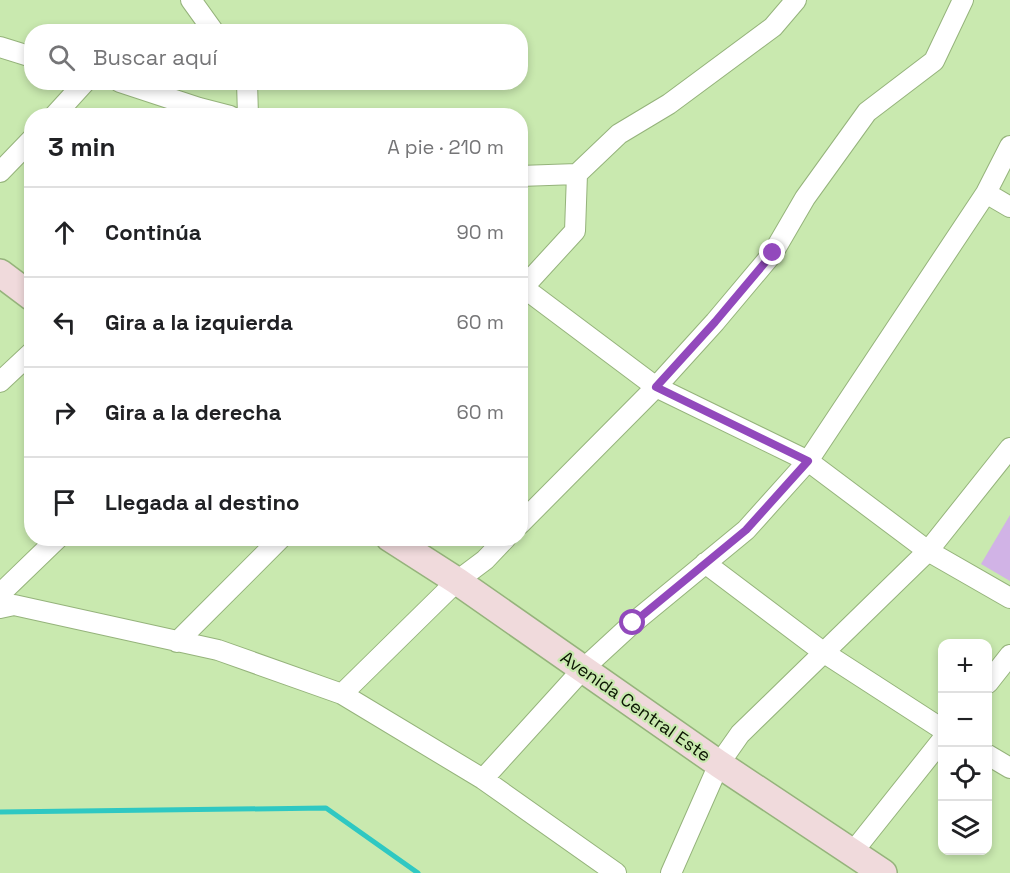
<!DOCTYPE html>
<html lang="es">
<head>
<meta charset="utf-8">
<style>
	body { margin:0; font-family:"Space Grotesk",sans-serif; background:#f6f6f6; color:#202124 }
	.controls { position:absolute; right:18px; bottom:18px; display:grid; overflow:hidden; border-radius:12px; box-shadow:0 3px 9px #0003 }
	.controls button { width:54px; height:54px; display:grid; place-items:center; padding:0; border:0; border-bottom:2px solid #e0e0e0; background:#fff; color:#202124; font:30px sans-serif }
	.stop { position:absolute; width:18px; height:18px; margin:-14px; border:4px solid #9249bc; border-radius:50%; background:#fff }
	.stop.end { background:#9249bc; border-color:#fff; box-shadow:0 2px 6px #0008 }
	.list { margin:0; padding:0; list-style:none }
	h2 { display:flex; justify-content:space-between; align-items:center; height:78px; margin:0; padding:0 24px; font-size:26px }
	h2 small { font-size:20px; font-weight:400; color:#757577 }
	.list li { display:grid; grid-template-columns:39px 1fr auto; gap:18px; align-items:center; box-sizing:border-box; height:90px; padding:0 24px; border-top:2px solid #e0e0e0 }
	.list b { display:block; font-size:22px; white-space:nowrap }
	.list em { font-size:20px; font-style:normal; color:#757577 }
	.icon { flex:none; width:33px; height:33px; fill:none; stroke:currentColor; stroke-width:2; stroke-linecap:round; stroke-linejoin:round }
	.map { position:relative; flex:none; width:1010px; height:873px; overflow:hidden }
	.search { position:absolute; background:#fff; box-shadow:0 3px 9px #0003; left:24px; top:24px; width:504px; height:66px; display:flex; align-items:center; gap:15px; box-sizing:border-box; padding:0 21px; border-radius:24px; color:#757577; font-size:22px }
	.panel { position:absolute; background:#fff; box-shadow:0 3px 9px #0003; left:24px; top:108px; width:504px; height:438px; border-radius:24px }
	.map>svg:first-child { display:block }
</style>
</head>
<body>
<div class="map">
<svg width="1010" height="873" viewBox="0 0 1010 873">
	<rect width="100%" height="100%" fill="#c9e9af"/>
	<path fill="#d1b3e6" d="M1010 515V581L981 564Z"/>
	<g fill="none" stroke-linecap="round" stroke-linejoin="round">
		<path stroke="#2fc8c2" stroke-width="5" d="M0 812 326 808 418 873"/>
		<g stroke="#95b37b" stroke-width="22">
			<path id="street" d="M191 0 214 32
				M0 47 32 57
				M120 82 199 108 230 116
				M247 82 248 116
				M54 116 85 82
				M0 172 32 139
				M520 176 577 174 619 134 669 104 773 27 796 0
				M986 193 1010 207
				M520 285 656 387 808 461 928 551 1010 598
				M520 291 575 231 577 174
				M0 382 32 352
				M520 524 656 387 715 322 773 253 805 198 867 112 934 61 963 0
				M705 563 823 652 942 729
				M0 594 58 538
				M0 608 14 605 218 650 342 694 483 779 616 873
				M177 642 281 538
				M988 683 1010 655
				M342 694 457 581 485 560 506 538
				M988 755 1010 768
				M483 779 583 669 633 623 746 530 808 461 986 193 1010 146
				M852 853 942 740
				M671 873 719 764 740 734 928 551 1010 448"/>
		</g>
		<g stroke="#95b37b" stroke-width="30">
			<path id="secondary" d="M0 273 32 297
				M390 538 457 581 719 764 883 873"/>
		</g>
		<use href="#street" stroke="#fff" stroke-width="20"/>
		<use href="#secondary" stroke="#f0dadc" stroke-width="27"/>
	</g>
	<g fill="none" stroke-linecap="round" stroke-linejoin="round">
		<path stroke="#9249bc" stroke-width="8" d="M633 623 746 530 808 461 656 387 715 322 773 253"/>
	</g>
	<g text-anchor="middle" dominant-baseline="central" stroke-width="4.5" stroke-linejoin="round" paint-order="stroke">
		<g font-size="18" fill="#0b1502" stroke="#c9e9af">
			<text transform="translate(636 706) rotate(35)">Avenida Central Este</text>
		</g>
	</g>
</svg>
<div class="controls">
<button>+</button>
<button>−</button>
<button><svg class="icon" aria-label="locate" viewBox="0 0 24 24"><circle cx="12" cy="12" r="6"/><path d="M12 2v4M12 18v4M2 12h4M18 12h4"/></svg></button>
<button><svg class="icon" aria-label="layers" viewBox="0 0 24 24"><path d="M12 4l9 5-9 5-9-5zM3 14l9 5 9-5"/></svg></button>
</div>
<div class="stop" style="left:633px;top:623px"></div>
<div class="stop end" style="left:773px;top:253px"></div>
<div class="search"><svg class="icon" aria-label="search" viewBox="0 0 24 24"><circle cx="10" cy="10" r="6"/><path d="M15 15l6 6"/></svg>Buscar aquí</div>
<section class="panel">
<h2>3 min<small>A pie · 210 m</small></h2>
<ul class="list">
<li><svg class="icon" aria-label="ahead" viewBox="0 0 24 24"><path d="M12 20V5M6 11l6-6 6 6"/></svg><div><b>Continúa</b></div><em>90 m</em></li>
<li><svg class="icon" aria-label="left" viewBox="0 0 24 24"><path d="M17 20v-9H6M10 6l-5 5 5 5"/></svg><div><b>Gira a la izquierda</b></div><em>60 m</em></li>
<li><svg class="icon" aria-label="right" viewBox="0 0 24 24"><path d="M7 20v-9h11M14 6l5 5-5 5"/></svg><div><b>Gira a la derecha</b></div><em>60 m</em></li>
<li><svg class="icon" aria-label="arrive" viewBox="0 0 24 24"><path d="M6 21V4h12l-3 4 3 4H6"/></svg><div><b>Llegada al destino</b></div></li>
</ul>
</section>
</div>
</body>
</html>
